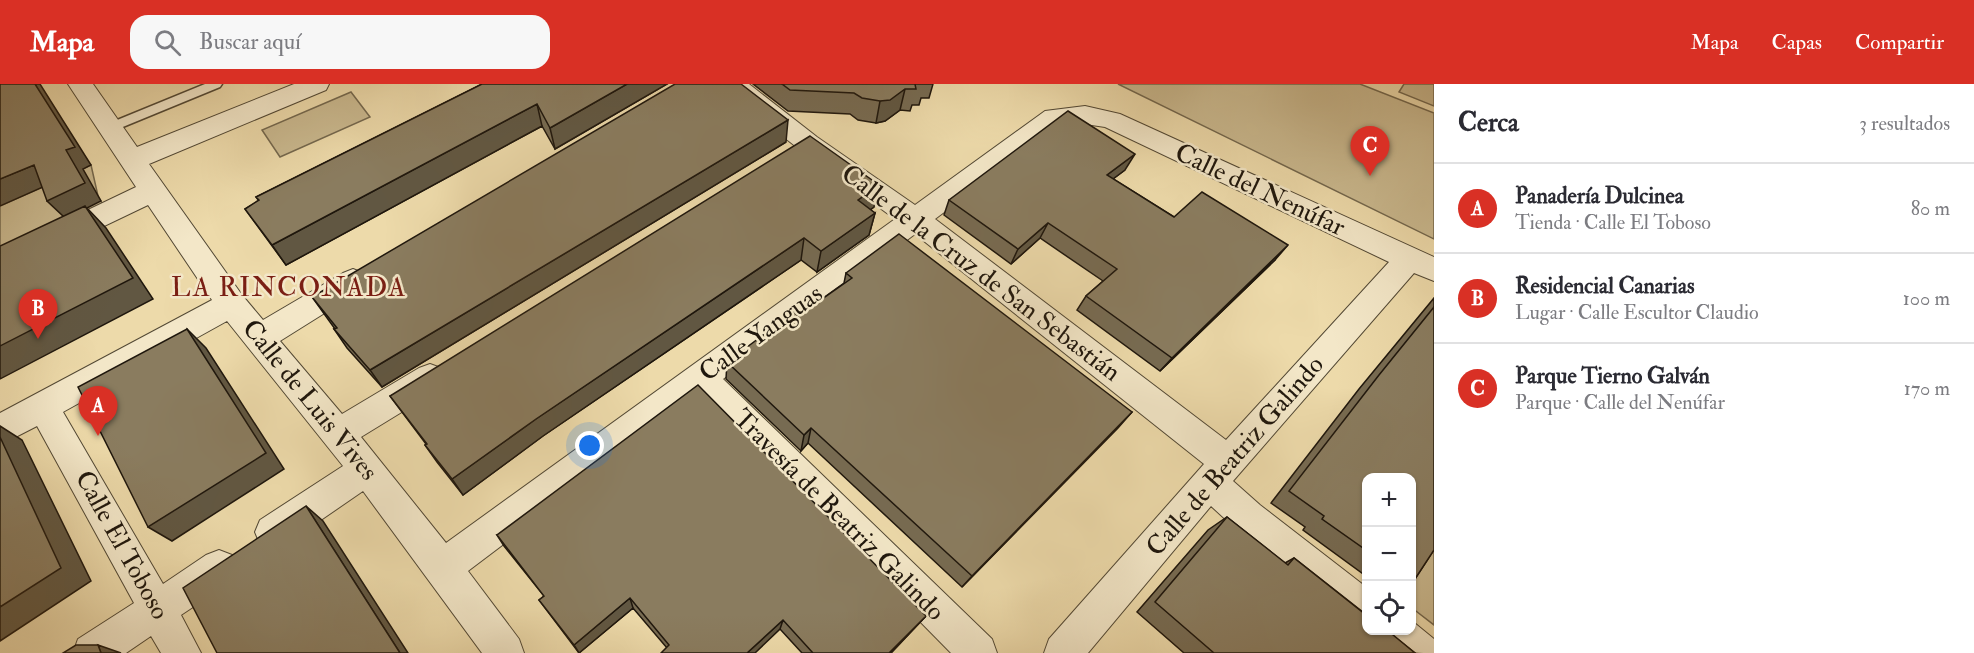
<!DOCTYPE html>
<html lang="es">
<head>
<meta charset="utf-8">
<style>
	body { margin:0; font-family:"IM FELL Double Pica",serif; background:#f7f7f7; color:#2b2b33 }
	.controls { position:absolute; right:18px; bottom:18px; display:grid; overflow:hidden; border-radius:12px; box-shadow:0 2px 4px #0004 }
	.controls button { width:54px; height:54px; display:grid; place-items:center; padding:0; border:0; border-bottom:2px solid #e1e1e2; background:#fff; color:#2b2b33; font:30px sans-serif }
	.you { position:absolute; left:590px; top:362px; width:21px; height:21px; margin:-15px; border:4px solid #fff; border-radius:50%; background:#1a73e8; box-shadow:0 0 0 9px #1a73e833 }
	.badge { display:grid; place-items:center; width:39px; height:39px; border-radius:50%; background:#d93025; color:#fff; font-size:20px; font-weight:700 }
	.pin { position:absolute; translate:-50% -50px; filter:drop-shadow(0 2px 3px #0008) }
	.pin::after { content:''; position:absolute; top:32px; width:21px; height:18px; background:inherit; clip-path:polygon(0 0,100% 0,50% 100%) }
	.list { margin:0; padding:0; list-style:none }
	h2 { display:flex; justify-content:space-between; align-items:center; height:78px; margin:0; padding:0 24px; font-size:26px }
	h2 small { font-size:20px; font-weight:400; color:#7c7c81 }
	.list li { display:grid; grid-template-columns:39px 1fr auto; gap:18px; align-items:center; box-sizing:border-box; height:90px; padding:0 24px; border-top:2px solid #e1e1e2 }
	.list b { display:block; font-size:22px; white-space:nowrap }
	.list p { margin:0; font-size:20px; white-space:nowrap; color:#7c7c81 }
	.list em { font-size:20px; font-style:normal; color:#7c7c81 }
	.icon { flex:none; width:33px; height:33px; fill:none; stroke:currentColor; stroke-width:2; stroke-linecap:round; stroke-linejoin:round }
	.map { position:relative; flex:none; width:1434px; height:569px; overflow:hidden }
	header { display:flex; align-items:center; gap:36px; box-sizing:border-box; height:84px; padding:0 30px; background:#d93025; color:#fff }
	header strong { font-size:28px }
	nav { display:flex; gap:33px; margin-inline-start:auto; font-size:21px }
	.search { width:420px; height:54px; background:#f7f7f7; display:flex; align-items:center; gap:15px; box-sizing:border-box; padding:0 21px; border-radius:18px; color:#7c7c81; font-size:22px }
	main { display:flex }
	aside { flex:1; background:#fff }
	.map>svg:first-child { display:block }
</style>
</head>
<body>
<header>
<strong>Mapa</strong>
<div class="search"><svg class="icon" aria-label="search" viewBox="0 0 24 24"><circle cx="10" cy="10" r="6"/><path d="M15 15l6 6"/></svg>Buscar aquí</div>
<nav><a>Mapa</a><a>Capas</a><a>Compartir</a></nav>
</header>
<main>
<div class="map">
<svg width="1434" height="569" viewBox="0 0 1434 569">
	<rect width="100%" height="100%" fill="#eddaaa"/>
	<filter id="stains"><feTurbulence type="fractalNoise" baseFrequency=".00333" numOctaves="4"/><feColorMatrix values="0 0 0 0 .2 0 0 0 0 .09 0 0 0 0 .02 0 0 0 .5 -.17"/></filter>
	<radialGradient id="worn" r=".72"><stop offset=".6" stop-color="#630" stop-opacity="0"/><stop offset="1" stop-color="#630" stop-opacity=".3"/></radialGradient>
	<path fill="#cab98f" stroke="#74684e" stroke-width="1.5" d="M1118 0H1360L1434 29V155Z
		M1404 0H1434V22L1399 8Z
		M351 8 370 33 280 73 262 46Z
		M91 81 98 112 107 128 0 181V122Z
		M1434 439V541L1412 524V474Z"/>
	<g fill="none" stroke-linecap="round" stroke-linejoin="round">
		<g stroke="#524834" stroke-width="3">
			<path id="lane" d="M205 0H222L220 3 113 47 109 48 103 44 105 41Z"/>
		</g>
		<g stroke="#524834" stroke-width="2">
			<path id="street" d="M68 0H93L137 63 294 0H329L326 6 149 80 242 211 263 236 343 189 353 185 363 189 368 197 363 205 280 257 342 330 419 284 430 280 441 284 446 294 441 304 361 353 446 459 895 135 799 65 724 6 721 0H749L817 53 915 121 1045 27 1085 22 1120 30 1434 173V197L1414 189 1233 397 1260 421 1366 503V545L1353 539 1236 445 1211 422 1088 569H1044L1049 555 1204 380 915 150 723 295 992 555 997 569H951L699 313 468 487 519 555 524 569H482L363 407 286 460 273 465 260 460 255 448 260 436 343 382 227 237 63 328 163 500 206 471 219 466 232 471 237 484 232 497 181 531 201 569H161L151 552 126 569H73L78 555 134 519 37 342 0 361V329L212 216 148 121 0 192V168L136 103ZM1085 40 1105 43 1389 178 1226 356 935 135 1060 41Z
				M1412 537 1434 555V569C1405 569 1386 569 1373 546H1412Z"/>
		</g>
		<use href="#lane" fill="#f3e7c8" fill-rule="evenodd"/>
		<use href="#street" fill="#f3e7c8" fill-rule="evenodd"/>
	</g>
	<path fill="#776b52" stroke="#1f170d" stroke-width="1.5" d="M482 0H667L555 65 542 42 286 181 245 125 259 117 256 113Z
		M753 0H933L929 14H921L919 21H912L910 27 900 26 885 37 876 39 858 36 850 30 788 27Z
		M786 58 382 303 347 264 334 245H335L312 213Z
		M1125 86 1113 95 1174 133 1275 176 1160 287 1077 226 1086 212 1103 197 1040 154 1011 180 944 131 949 116Z
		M874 123 870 126 875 129 869 151 817 188 801 176 543 352 463 411 437 378 425 361 426 360 390 312Z
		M846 189 1132 328 962 503 808 359 801 367 726 295 727 278 798 232 844 199Z
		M1434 214V466L1413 498 1412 499V393H1366V492L1303 446 1305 443 1271 419 1359 305Z
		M1227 433 1285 479 1294 474 1415 569H1184L1137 528 1208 446Z
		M497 451 926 532 891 569H802L780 545 667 564 633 524 579 569 539 516 544 512 504 462Z"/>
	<path fill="#615742" stroke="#1f170d" stroke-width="1.5" d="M35 0H40L91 81 83 85 101 117 87 124 106 144 153 215 0 295V262L65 134 47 117 66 66Z
		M627 0H667L555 65 550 44Z
		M905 5 900 26 885 37 876 39 880 17Z
		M537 20 542 42 286 181 272 161Z
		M788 36 786 58 382 303 370 286Z
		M1135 70 1125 86 1098 106 1107 91Z
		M34 81 52 99 0 122V95Z
		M879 101 874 123 853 138 858 116Z
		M875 129 869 151 817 188 821 167Z
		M1048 139 1040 154 1011 180 1018 165Z
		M804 154 801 176 543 352 463 411 452 395 536 335Z
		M1288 161 1275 176 1160 287 1172 274Z
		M187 245 206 264 284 385 172 457 148 443Z
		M1132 328 1118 344 962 503 972 492Z
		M0 342 22 356 91 497 0 557Z
		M811 344 808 359 801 367 804 351Z
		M306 422 323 437 408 569H400Z
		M630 514 633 524 579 569 574 561Z
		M926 532 891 569H889Z
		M783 536 780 545 755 569H747Z
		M98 561 121 569H101Z"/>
	<path fill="#8a7c5f" stroke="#1f170d" stroke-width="1.5" d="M0 0H35L75 63 66 66 85 99 47 117 34 81 0 95Z
		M482 0H627L550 44 537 20 272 161 245 125 259 116 256 113Z
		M675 0H741L788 36 370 286 334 245 337 244 312 213Z
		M782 0H915L916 5H905L890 16 880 17 862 14 854 9 790 6Z
		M1068 27 1135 70 1107 91 1174 133 1202 108 1288 161 1172 274 1086 212 1117 185 1048 139 1018 165 949 116Z
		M810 52 879 101 858 116 875 129 821 167 804 154 536 335 452 395 425 361 427 360 390 312Z
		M85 122 133 194 0 262V162Z
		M899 150 1132 328 972 492 811 344 804 351 727 278 794 228 798 232 852 194 846 189Z
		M1434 223V466L1413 498 1412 497V393H1366V466L1322 435 1324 432 1289 407 1379 291Z
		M187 245 266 369 148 443 78 303Z
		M698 301 926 532 889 569H813L783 536 747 569H661L669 561 630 514 574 561 539 516 544 512 497 451Z
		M0 353 61 484 0 523Z
		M306 422 400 569H217L183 504Z
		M1227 433 1288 481 1294 474 1366 531V546H1387L1415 569H1214L1155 518Z
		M76 561H98L101 569H63Z"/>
	<g text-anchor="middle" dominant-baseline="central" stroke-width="5" stroke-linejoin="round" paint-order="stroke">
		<g font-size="26" fill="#1f170d" stroke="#f3e7c8">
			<text transform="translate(1260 106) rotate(25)">Calle del Nenúfar</text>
			<text transform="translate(981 189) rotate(37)">Calle de la Cruz de San Sebastián</text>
			<text transform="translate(761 249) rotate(-36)">Calle Yanguas</text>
			<text transform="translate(310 316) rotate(51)">Calle de Luis Vives</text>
			<text transform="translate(1235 372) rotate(-49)">Calle de Beatriz Galindo</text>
			<text transform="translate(839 431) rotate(45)">Travesía de Beatriz Galindo</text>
			<text transform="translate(122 461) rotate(61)">Calle El Toboso</text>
		</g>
		<g font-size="27" letter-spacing="1.5" fill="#7a1f14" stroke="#f3e7c8">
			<text x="289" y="203">LA RINCONADA</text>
		</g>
	</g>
	<rect width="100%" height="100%" filter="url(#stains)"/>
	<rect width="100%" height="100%" fill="url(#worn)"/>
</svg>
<div class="controls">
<button>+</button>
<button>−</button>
<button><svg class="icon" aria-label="locate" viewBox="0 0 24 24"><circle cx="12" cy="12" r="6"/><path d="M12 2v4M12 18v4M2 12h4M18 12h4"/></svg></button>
</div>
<div class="you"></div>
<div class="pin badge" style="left:98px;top:352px">A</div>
<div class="pin badge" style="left:38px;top:255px">B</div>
<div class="pin badge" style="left:1370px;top:92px">C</div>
</div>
<aside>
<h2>Cerca<small>3 resultados</small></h2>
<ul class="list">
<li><span class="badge">A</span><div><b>Panadería Dulcinea</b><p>Tienda · Calle El Toboso</p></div><em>80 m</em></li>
<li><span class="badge">B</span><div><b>Residencial Canarias</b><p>Lugar · Calle Escultor Claudio</p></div><em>100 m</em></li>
<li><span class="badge">C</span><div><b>Parque Tierno Galván</b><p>Parque · Calle del Nenúfar</p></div><em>170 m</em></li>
</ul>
</aside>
</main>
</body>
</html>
